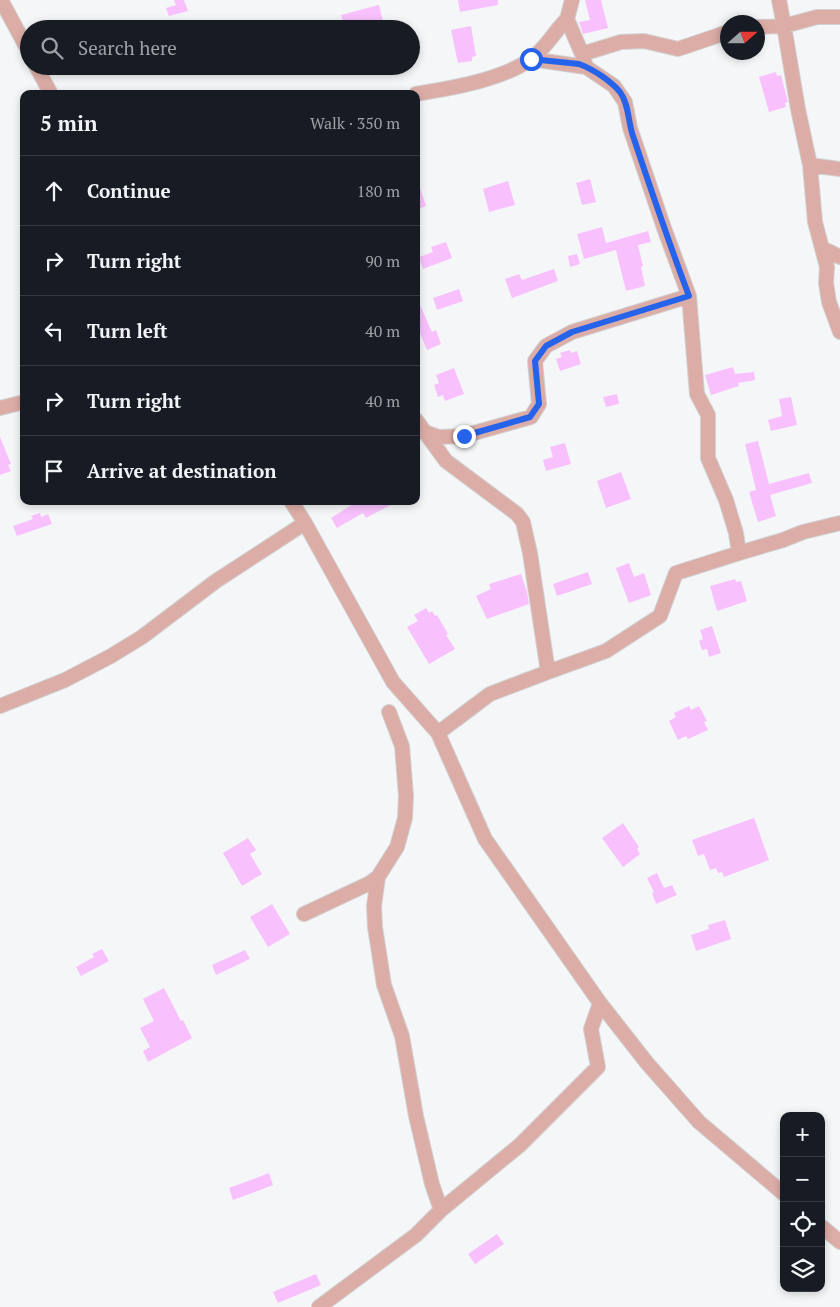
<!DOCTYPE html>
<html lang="en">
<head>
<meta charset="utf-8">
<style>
	body { margin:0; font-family:"PT Serif",serif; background:#20242c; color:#f1f3f6 }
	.controls { position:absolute; right:15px; bottom:15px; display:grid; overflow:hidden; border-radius:10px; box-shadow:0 2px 8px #0003 }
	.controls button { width:45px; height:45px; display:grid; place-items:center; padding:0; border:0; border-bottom:1px solid #363941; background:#171b24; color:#f1f3f6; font:25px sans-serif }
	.compass { position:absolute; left:720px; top:15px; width:45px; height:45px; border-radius:50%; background:#171b24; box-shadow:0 2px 8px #0003; rotate:69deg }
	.stop { position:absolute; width:15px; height:15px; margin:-11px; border:4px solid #2563eb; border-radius:50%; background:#fff }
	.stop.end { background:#2563eb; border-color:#fff; box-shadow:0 1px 5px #0008 }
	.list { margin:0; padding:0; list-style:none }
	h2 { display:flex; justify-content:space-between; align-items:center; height:65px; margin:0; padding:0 20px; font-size:21px }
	h2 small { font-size:16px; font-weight:400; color:#9ea1a6 }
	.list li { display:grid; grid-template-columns:32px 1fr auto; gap:15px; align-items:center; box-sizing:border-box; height:70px; padding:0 20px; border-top:1px solid #363941 }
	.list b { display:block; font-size:19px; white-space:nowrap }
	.list em { font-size:16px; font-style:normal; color:#9ea1a6 }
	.icon { flex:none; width:28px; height:28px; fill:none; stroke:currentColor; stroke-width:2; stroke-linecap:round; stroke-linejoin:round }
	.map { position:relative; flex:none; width:840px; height:1307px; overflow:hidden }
	.search { position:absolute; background:#171b24; box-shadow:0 2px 8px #0003; left:20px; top:20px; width:400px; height:55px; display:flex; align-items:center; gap:12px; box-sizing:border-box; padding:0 18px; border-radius:28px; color:#9ea1a6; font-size:19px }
	.panel { position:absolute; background:#171b24; box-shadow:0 2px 8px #0003; left:20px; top:90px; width:400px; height:415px; border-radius:10px }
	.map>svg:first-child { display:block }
</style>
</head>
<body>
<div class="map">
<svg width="840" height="1307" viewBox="0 0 840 1307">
	<rect width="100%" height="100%" fill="#f5f6f7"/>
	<path fill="#f8c1fd" d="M174 0H184L188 11 169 16 166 8 176 5Z
		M458 0H498V5L460 12Z
		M585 0H601L608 28 583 34 579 22 590 20Z
		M379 5 384 25 372 29H345L341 15Z
		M471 26 476 56 472 57V61L458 63 451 30Z
		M776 72 777 76 781 75 788 102 785 103 786 107 769 112 759 77Z
		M590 179 596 202 582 205 576 183Z
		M508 181 515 205 489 212 483 189Z
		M416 182H418L426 206 416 210Z
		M602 227 606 243 648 231 651 242 638 245 643 266 641 267 645 286 626 291 616 250 584 259 577 234Z
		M446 242 452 258 423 269 419 257 433 252 431 247Z
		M577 254 580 264 570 267 568 256Z
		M554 269 558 281 512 298 505 279 519 274 522 280Z
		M459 289 463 301 437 310 433 298Z
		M416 296 432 332 436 330 441 344 427 350 416 323Z
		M570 350 571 353 577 351 581 364 560 371 556 359 562 357 560 353Z
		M733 367 735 374 754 372 755 380 738 383 739 386 711 395 705 375Z
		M454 368 464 394 445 401 443 395 438 397 434 385 439 383 436 375Z
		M617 394 619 404 606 407 603 397Z
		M791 397 797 425 771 431 768 420 782 416 779 399Z
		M0 437 11 464 8 465 11 471 0 475Z
		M758 441 769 484 809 473 812 483 770 495 776 516 758 522 749 492 756 490 745 444Z
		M565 443 571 464 546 471 543 460 553 457 550 447Z
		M621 472 631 499 606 508 597 481Z
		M358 501H398L366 518 363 513 337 528 331 518Z
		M40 513 41 517 48 514 52 524 17 536 13 526 33 519 31 516Z
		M629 563 634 577 644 573 651 595 629 603 616 568Z
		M588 572 592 584 557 596 553 584Z
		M521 574 527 592 529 604 487 619 476 596 491 589 489 584Z
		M735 579 736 582 741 581 747 601 717 611 710 586Z
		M426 608 429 613 432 611 435 616 437 615 448 634 446 635 455 649 429 664 407 627 418 621 414 615Z
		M712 626 721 653 709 657 707 649 702 650 699 641 703 639 700 630Z
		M689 706 691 710 699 706 707 721 704 722 708 730 688 739 686 736 678 740 669 721 676 717 674 713Z
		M754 818 769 860 724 877 722 872 718 873 716 868 710 870 704 854 698 856 692 840Z
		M623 823 639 847 637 849 640 854 623 867 602 838Z
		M248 838 256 850 250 854 262 874 242 886 223 853Z
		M657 873 664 888 672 885 677 895 656 904 652 893 654 892 647 878Z
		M272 904 290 934 268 947 250 917Z
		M725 920 731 939 696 951 691 935 709 929 708 925Z
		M102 949 109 961 81 976 76 967 94 957 92 954Z
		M245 950 250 959 216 975 212 965Z
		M164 988 181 1021 183 1020 192 1038 148 1062 143 1051 150 1047 140 1028 154 1021 143 999Z
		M269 1173 273 1185 233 1200 229 1188Z
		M497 1234 504 1244 475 1264 468 1254Z
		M316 1274 321 1285 278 1303 273 1292Z"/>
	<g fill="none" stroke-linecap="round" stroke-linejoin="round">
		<g stroke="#d1d1d2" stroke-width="16">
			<path id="minor" d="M1 0 29 52
				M840 17H817L784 26 798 109 810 165 815 222 827 267 826 283 829 302 840 332
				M567 19 572 0
				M758 27 784 26 779 0
				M531 59 586 67 584 60
				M36 66 51 94
				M586 67 614 86 625 102 630 128 664 228 689 296 697 394 708 415V458L726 500 736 533 739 553 783 540 803 532 840 523
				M416 94C451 88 502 80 531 59 545 49 555 31 567 19L582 54 621 42 644 41 678 49 728 32
				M810 165 840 169
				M822 248 840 257
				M0 408 24 402
				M416 420 446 461 517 514 523 522 530 553 548 672 606 651 660 616 676 573 739 553
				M422 431 439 437 463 436 531 417 539 404 535 361 546 346 572 332 689 296
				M291 501 305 523 393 682 438 733 485 839 600 1003 647 1063 699 1122 784 1194
				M0 706 65 680 111 656 142 637 216 581 305 523
				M438 733 490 694 548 672
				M378 877 374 906 375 927 384 985 402 1036 416 1116 432 1184 441 1210
				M304 914 370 883 378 877 397 847 405 818 406 796 402 746 389 712
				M821 1226 840 1242
				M319 1307 416 1235 441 1210 520 1145 598 1067 591 1029 600 1003"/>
		</g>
		<use href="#minor" stroke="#dcada6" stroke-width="14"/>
	</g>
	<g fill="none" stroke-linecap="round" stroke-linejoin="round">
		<path stroke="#2563eb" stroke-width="6" d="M464 436 530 417 539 404 535 361 546 346 572 332 689 296C669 243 651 190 633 136 628 122 629 104 620 92 611 81 593 69 579 64L531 59"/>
	</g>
</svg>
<div class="controls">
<button>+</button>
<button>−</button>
<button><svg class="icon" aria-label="locate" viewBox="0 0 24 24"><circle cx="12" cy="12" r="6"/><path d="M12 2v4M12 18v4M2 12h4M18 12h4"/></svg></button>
<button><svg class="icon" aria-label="layers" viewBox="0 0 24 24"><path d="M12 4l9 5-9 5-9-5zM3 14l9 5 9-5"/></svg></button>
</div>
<svg class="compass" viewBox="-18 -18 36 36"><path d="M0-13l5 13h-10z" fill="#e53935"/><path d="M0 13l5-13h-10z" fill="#9ea1a6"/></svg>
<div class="stop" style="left:531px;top:59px"></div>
<div class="stop end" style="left:464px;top:436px"></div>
<div class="search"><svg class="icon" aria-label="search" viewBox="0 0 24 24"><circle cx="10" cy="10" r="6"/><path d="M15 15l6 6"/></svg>Search here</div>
<section class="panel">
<h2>5 min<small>Walk · 350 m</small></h2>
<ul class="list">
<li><svg class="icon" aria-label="ahead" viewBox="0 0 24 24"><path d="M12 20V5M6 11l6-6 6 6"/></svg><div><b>Continue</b></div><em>180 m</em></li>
<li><svg class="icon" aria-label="right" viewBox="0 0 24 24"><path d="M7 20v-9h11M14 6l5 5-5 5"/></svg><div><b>Turn right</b></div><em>90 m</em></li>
<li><svg class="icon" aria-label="left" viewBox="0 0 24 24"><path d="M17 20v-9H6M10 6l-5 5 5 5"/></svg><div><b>Turn left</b></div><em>40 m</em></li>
<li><svg class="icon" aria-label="right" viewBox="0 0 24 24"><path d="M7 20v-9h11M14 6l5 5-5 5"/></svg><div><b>Turn right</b></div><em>40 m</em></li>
<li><svg class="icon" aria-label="arrive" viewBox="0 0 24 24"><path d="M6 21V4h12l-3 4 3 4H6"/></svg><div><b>Arrive at destination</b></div></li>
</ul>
</section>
</div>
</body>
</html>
